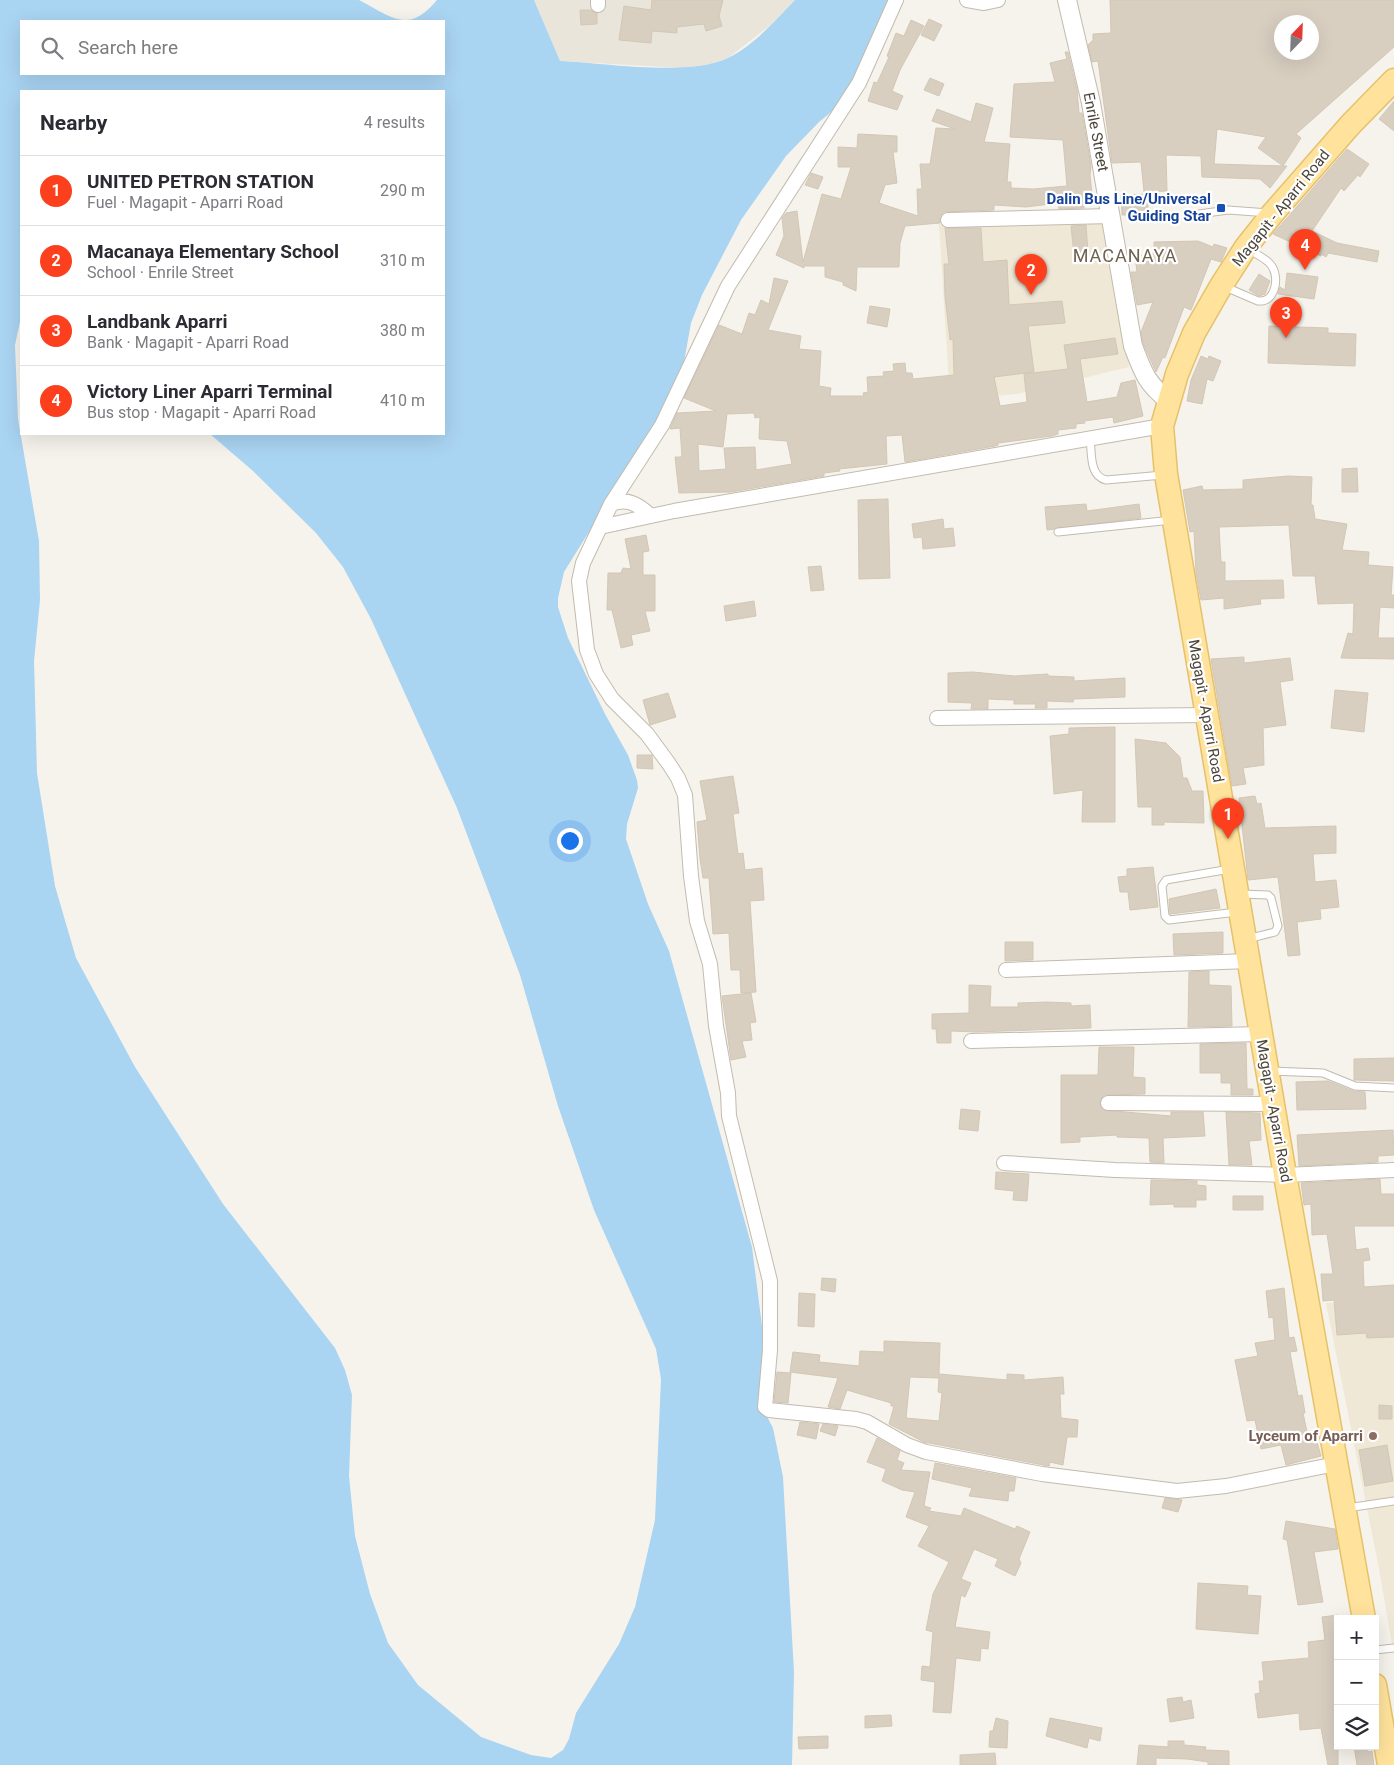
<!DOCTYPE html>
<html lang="en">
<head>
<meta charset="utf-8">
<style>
	body { margin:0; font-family:Roboto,sans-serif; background:#f2f2f3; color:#2b2b33 }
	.controls { position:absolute; right:15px; bottom:15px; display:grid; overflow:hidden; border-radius:0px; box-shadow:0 5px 20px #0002 }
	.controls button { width:45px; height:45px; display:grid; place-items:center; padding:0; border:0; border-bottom:1px solid #e1e1e2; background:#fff; color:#2b2b33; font:25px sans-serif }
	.compass { position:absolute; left:1274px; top:15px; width:45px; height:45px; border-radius:50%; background:#fff; box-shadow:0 5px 20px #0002; rotate:23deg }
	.you { position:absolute; left:569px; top:840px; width:18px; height:18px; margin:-12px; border:4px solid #fff; border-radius:50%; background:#1a73e8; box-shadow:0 0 0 8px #1a73e833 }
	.badge { display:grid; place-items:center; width:32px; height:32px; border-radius:50%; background:#fc3f1d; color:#fff; font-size:16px; font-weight:700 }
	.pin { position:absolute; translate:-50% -41px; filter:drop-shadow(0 1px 2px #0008) }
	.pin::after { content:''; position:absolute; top:26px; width:18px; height:15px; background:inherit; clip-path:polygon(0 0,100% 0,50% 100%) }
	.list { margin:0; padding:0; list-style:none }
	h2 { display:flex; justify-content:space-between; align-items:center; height:65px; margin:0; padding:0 20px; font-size:21px }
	h2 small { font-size:16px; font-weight:400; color:#7c7c81 }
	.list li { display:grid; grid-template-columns:32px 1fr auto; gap:15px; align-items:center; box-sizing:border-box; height:70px; padding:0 20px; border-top:1px solid #e1e1e2 }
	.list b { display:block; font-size:19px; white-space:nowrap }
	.list p { margin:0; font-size:16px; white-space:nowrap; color:#7c7c81 }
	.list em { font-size:16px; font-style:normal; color:#7c7c81 }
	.icon { flex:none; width:28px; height:28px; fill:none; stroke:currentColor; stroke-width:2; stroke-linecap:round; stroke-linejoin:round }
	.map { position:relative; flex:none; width:1394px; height:1765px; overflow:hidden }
	.search { position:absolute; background:#fff; box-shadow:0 5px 20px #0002; left:20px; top:20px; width:425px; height:55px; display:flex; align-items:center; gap:12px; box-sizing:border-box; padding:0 18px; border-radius:0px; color:#7c7c81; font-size:19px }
	.panel { position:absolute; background:#fff; box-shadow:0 5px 20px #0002; left:20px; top:90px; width:425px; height:345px; border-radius:0px }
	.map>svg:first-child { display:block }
</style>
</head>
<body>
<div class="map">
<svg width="1394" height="1765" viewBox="0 0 1394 1765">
	<rect width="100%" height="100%" fill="#f6f3ec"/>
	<path fill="#eae5da" d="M534 0H795L769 26 728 58 711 64 682 68 560 61Z"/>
	<path fill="#efe8d6" d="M1105 219 1129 367 1017 394 950 400 939 224Z
		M1394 1300V1656L1379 1569 1326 1303Z"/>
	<path fill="#a9d4f2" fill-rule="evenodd" d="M0 0H359C392 17 408 35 437 0H534L560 61C605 63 688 77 728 58 754 46 775 20 795 0H890L859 72 841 104 819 122 786 156 741 220 702 295 691 323 684 362 658 421 564 572 558 598V607L568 638 605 714 628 755 637 780 638 788 627 824 626 839 648 904 669 951 752 1247 762 1326 763 1409 773 1428 783 1477 794 1672 792 1765H0ZM21 21H444V74H21ZM21 91H444V434H210L253 471 316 533 343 567 371 619 457 808 520 975 558 1106 594 1210 656 1349 661 1379 655 1520 635 1607 619 1644 576 1713 569 1739 563 1750 551 1758 531 1755 481 1737 418 1685 388 1643 370 1594 355 1536 349 1476 352 1395 345 1370 335 1348 223 1204 135 1067 76 958 55 886 37 773 34 661 40 600 39 541 18 419 15 345 21 317Z"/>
	<path fill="#d8cfc1" stroke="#d3c7b4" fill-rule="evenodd" d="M652 0H723L719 16 722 26 706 31 704 24 677 27V33L652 31 651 43 619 40 624 6 651 10Z
		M1110 0H1394V47L1296 134 1301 138 1283 166H1287L1270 188 1260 179 1202 177 1201 156 1166 155 1167 191 1144 192 1141 162 1112 163 1098 61 1092 62 1088 45 1093 40V34L1111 33ZM1282 22H1312V52H1282ZM1217 129 1266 137 1258 148 1283 166 1214 164Z
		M580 10H591L597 13V24L581 25Z
		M929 19 942 25 934 41 921 35Z
		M911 20 924 26 900 70 892 91 903 96 897 110 868 101 874 82 877 83 889 57 887 56 896 33 904 36Z
		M1065 52H1068L1077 90 1079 113H1082L1091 166 1090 175 1093 204 1084 205V208L1059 209 1058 203 1026 207 994 205V210L944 212 940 216V223L905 226 900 243 899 267H857L856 291 843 285V282L825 277V266H804V268L776 255 784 236 782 218 786 213 797 211 803 262 822 194 841 199 851 167H838V147L857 148 858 134 897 136V152H893L897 183 885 185 879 203 918 216 917 189H922L920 164H930L936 128 955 129 932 121 937 109 971 122 976 103 993 108 984 142 1010 144 1007 182H1011V188L1033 189 1067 186 1063 140 1010 137 1014 84 1055 82 1050 63 1067 59Z
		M930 78 944 84 939 96 924 90Z
		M1394 101V131L1379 119Z
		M1347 149 1369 164 1360 177 1358 175 1344 191 1341 188 1312 231 1337 243 1379 251 1377 262 1328 253 1326 257 1321 254V256L1273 234Z
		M811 173 823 177 818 189 805 185Z
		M1148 194V215H1122L1121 195Z
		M1086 225 1088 253 1074 254 1071 226Z
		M945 228H981L983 262 1007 260 1009 305 1062 301 1065 323 1028 326 1034 372 994 377 1000 406 1027 402 1024 374 1068 369 1064 345 1115 338 1118 354 1080 359 1087 402 1117 397 1121 383 1135 380 1143 416 1114 423 1113 417 1084 421 1085 423 1076 424V428L1058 430V434L1052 436 998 443V445L995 446 905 462 902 435 886 436 887 464 839 469 840 471 824 473V476L731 492 679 493 675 457H682L680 428 670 429 677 413 716 411 684 398 719 325 742 334 749 313 755 315 761 300 769 304 774 278 788 281 768 330 801 336 799 349 821 351 819 386 831 388 830 396H864L863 393 868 392 867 377 884 376 883 372 894 371 893 364 905 363 906 373H912L913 379 954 375 953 339 950 340 945 296 944 264H949ZM754 413 755 418 760 417 759 439 787 441 792 464 756 470 755 447 724 448 726 469 699 471 698 444 723 447 727 414Z
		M1198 241 1213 247 1214 244 1227 248 1221 262 1211 259 1191 310 1184 307 1165 358 1163 357 1156 372 1143 343 1141 332 1153 302 1137 305 1131 272H1137L1135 256 1154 253V242Z
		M1287 273 1318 277 1314 299 1278 294 1280 287 1285 290Z
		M1259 274 1270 281 1265 294 1259 296 1249 290Z
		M870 306 890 309 887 327 867 323Z
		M1269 326 1328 328V333L1356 334 1355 366 1268 363Z
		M1201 356 1208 359 1209 356 1221 361 1213 381 1207 379 1202 404 1187 401 1191 380Z
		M1357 468 1358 492H1342V469Z
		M1288 476 1312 477 1311 505H1313L1315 519 1347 524 1342 550 1369 552 1368 565 1393 567 1391 595H1394V608L1380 607 1378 638H1394V659L1341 658 1348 633 1353 634 1354 603 1318 604 1315 576H1293L1289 525 1219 527 1221 562H1225V581L1283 580 1284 598 1260 599 1261 604 1224 609V598L1201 600 1196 573 1194 531 1190 532 1183 490 1202 486 1203 490 1243 489V480Z
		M888 499 890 578 859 579 858 500Z
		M1086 504 1087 511 1139 504 1141 518 1047 530 1045 507Z
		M943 519 944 529 953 528 955 546 923 549 922 537 914 538 912 524Z
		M646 535 649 551 643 552V575H655V611H645L650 631 631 635 633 645 621 648 612 610H607L608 573H621L623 568 631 569 625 539Z
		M821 566 824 590 811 591 808 567Z
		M754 601 756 616 726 621 724 606Z
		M1244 657V663L1290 658 1293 680 1280 682 1286 725 1263 728 1264 765 1243 768 1246 784 1232 786 1211 659Z
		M973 672 1014 676 1048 674V676L1074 677V681L1125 678V697L1074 699 1073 702 1047 701V708H1035L1036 704H1014V700L988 699V709H971L972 703 948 702V673Z
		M1335 690 1368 693 1364 732 1331 728Z
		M668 693 676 717 650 725 643 700Z
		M1115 727V822H1082L1083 790 1054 794 1050 736 1069 734V728Z
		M1135 739 1166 743 1180 757 1183 778H1187L1192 791H1203L1204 823 1164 822V825H1152V807H1138Z
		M637 755H652L653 769 637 768Z
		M733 776 739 813 733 814 738 854 743 853 745 870 762 868 764 900 750 901 756 992 741 993 740 970H731L729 933 713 934 709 878H703L700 859 697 822 707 820 700 781Z
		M1255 796 1257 804 1261 803 1265 828 1336 826V853L1313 854 1315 882 1336 880 1339 907 1320 909 1321 919 1297 922 1300 955 1288 956 1278 877 1248 880 1239 798Z
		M1153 867 1158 907 1130 910 1128 892H1120L1118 877 1127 876V869Z
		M1216 889 1220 908 1170 914 1169 899Z
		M1223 932V953L1174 955 1173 934Z
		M1005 942H1033V960L1005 961Z
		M1209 971V985L1231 986 1232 1026 1188 1027 1189 972Z
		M969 985 991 986 990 1007H1018V1003L1047 1002 1071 1003V1006L1090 1005 1091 1028 976 1032 951 1031V1043H937L936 1029H932V1014L969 1013Z
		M751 993 756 1022 750 1023 752 1040 742 1041 746 1057 731 1060 722 996Z
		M1246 1043 1247 1089H1253V1095H1231V1083H1221V1073H1200V1044Z
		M1099 1047H1134L1133 1077 1145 1078V1094L1104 1095 1099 1102 1103 1110 1171 1116V1112H1203L1205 1136 1163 1138 1164 1163 1150 1162 1149 1138 1117 1137V1135L1080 1137V1142L1061 1143V1075H1098Z
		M1394 1058V1081L1354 1080V1059Z
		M1328 1081 1353 1091 1365 1092 1366 1109 1297 1110 1296 1082Z
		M961 1109 980 1111 978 1131 959 1129Z
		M1226 1112 1260 1113 1261 1140 1249 1141 1252 1165H1229Z
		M1393 1130 1394 1155 1378 1156V1162L1299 1166 1297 1135Z
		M996 1172 1029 1174 1027 1201 1013 1200 1014 1191 995 1189Z
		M1380 1179 1381 1194H1394V1226H1354L1356 1250 1368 1248 1370 1260 1363 1261 1364 1287 1394 1285V1337L1367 1338 1366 1333 1337 1335 1334 1300 1323 1301 1321 1274H1333L1327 1234 1312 1235 1311 1204 1304 1205 1301 1183Z
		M1151 1180 1197 1181V1185L1206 1186V1200H1196V1207H1174V1204L1150 1205Z
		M1233 1196H1263V1210H1233Z
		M822 1278 836 1279 835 1292 821 1290Z
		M1284 1288 1289 1338 1294 1337 1297 1351 1290 1352 1298 1396 1302 1395 1305 1413H1303L1309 1441 1316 1439 1321 1456 1286 1465 1281 1445 1261 1449 1255 1420 1247 1421 1235 1360 1258 1356 1255 1343 1275 1340 1273 1317 1269 1318 1266 1291Z
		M799 1293 815 1294 814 1327 798 1326Z
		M884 1341 940 1343 939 1374 1007 1380V1374L1024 1375V1380L1063 1377 1064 1394H1060L1061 1418 1078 1420 1077 1437H1067L1063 1465 1050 1462 1049 1466 1043 1465 924 1442 889 1424 894 1406H891V1403L847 1390 840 1409 828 1407 838 1378 790 1372 793 1352 820 1355 819 1362 859 1366 860 1351 884 1352ZM910 1377 939 1378 938 1392 942 1393 939 1421 906 1418Z
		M777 1372 791 1373 788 1403 774 1402Z
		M1379 1405 1392 1406V1419H1379Z
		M800 1422 819 1424 816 1439 797 1435Z
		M823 1424 838 1426 835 1436 820 1431Z
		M877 1438 900 1451 897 1460 904 1463 901 1470 930 1472 924 1506 931 1508 929 1511 961 1516 964 1508 1015 1529 1017 1526 1030 1532 1019 1559 1021 1563 1015 1576 995 1566 998 1559 974 1549 961 1579 971 1583 965 1597 961 1595 955 1627 990 1632 988 1649 981 1648 980 1661 956 1658 951 1713 933 1712 935 1682 921 1680 922 1666 930 1667 933 1632 926 1630 933 1594 949 1562 918 1546 929 1526 906 1517 915 1492 902 1490 882 1481 886 1469 867 1462Z
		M1387 1445 1393 1481 1365 1486 1359 1450Z
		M935 1463 1016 1478 1014 1491H1009L1008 1501 969 1496 972 1488 932 1479Z
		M1165 1498 1182 1500 1178 1512 1162 1508Z
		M1286 1521 1335 1529 1338 1549 1314 1552 1323 1602 1298 1605 1287 1540 1283 1539Z
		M1198 1583 1248 1586 1247 1595 1261 1596 1258 1634 1196 1629Z
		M1338 1615V1765H1328L1321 1728 1300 1730 1299 1713 1258 1718 1255 1694 1260 1693 1259 1681H1264L1262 1662 1309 1658 1308 1642 1325 1640 1322 1617Z
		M1182 1697 1183 1702 1191 1700 1194 1718 1170 1722 1167 1699Z
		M891 1715 892 1726 865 1728V1716Z
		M996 1718 1008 1721 1007 1748 989 1747 990 1731H993Z
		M1050 1718 1102 1728 1100 1741 1089 1738 1087 1748 1046 1736Z
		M828 1736V1748L799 1749 798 1737Z
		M1168 1741H1184V1745L1206 1747 1205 1750 1229 1751V1765H1208V1762L1187 1759 1156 1758V1765H1137L1139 1745 1168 1747Z
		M1354 1746H1367L1368 1752 1372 1751 1374 1765H1357Z
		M995 1753 996 1765H960V1755Z"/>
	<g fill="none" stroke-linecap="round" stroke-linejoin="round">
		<g stroke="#c2bbae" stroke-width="9">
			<path id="service" d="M1199 214 1228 210 1269 213
				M1223 286 1258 301C1276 303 1280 276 1271 265 1266 258 1255 254 1248 249
				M1090 438C1092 453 1089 476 1106 480L1163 475
				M1058 532 1172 520
				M1230 869 1166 880 1162 886 1165 916 1169 920 1237 912
				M1241 894 1268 895 1271 898 1278 926 1275 932 1247 939
				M1270 1071 1323 1073 1355 1086 1394 1088
				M1347 1508 1394 1501
				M1375 1650 1394 1648"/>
		</g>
		<g stroke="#c2bbae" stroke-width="16">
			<path id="minor" d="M896 0 859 83 728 286 662 425 611 504 583 563 579 581 587 650 596 674 612 699 647 734 669 764 678 778 685 795 691 876 697 921 710 964 716 1026 728 1093 729 1116 770 1281V1350L765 1407 769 1410 856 1419 867 1422 907 1445 926 1452 1042 1474 1177 1491 1226 1486 1336 1464
				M967 0 984 3 998 0
				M598 5V0
				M948 220 1112 216
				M611 504C627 497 639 505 651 516
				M600 527 674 511 1162 426
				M937 718 1207 715
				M1006 970 1249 961
				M971 1041 1261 1034
				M1108 1103 1273 1104
				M1004 1163 1115 1170 1285 1175 1394 1170"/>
		</g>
		<g stroke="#c2bbae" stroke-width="20">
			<path id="tertiary" d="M1067 0 1091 103 1133 346C1143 372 1146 383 1169 401"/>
		</g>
		<g stroke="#e6c16a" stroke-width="25">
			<path id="primary" d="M1364 1619 1285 1175 1166 474 1162 426 1177 374 1194 333 1221 286 1246 247 1273 213 1351 124 1394 80
				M1375 1685 1389 1765"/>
		</g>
		<use href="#service" stroke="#fff" stroke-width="7"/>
		<use href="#minor" stroke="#fff" stroke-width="14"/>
		<use href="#tertiary" stroke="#fff" stroke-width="18"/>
		<use href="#primary" stroke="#ffe39c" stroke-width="22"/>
	</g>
	<rect fill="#1a4fb4" stroke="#fff" stroke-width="2" x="1216" y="203" width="10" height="10" rx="2.5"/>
	<circle fill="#8d6e63" stroke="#fff" stroke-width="2" cx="1373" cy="1436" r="5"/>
	<g text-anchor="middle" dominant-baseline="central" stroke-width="4.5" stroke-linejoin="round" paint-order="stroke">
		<g font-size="15" fill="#4b4439" stroke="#fff">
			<text transform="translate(1096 132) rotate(79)">Enrile Street</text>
			<text transform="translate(1281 208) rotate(-51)">Magapit - Aparri Road</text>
			<text transform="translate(1206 711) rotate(80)">Magapit - Aparri Road</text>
			<text transform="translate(1274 1111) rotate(80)">Magapit - Aparri Road</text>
		</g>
		<g font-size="15" font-weight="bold" fill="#164399" stroke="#fff" text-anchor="end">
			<text x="1211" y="199">Dalin Bus Line/Universal<tspan x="1211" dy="17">Guiding Star</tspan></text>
		</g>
		<g font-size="15" font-weight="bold" fill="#785e54" stroke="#fff" text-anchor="end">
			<text x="1363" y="1436">Lyceum of Aparri</text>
		</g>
		<g font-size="18" letter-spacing="1" fill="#6e6250" stroke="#fff">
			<text x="1125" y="255">MACANAYA</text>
		</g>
	</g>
</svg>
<div class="controls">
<button>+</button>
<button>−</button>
<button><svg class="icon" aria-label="layers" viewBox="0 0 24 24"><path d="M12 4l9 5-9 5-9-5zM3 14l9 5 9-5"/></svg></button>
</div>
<svg class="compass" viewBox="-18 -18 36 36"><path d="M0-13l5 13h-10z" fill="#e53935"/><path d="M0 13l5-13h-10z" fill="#7c7c81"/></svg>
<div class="you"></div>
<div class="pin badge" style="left:1228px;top:839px">1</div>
<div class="pin badge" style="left:1031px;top:295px">2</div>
<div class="pin badge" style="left:1286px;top:338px">3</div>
<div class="pin badge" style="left:1305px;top:270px">4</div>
<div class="search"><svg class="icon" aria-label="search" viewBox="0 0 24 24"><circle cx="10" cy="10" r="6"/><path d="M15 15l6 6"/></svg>Search here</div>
<section class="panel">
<h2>Nearby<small>4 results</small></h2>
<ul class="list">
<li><span class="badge">1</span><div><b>UNITED PETRON STATION</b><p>Fuel · Magapit - Aparri Road</p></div><em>290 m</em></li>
<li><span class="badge">2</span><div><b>Macanaya Elementary School</b><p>School · Enrile Street</p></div><em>310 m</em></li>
<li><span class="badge">3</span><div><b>Landbank Aparri</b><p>Bank · Magapit - Aparri Road</p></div><em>380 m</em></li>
<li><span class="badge">4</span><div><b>Victory Liner Aparri Terminal</b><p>Bus stop · Magapit - Aparri Road</p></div><em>410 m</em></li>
</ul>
</section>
</div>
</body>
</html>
